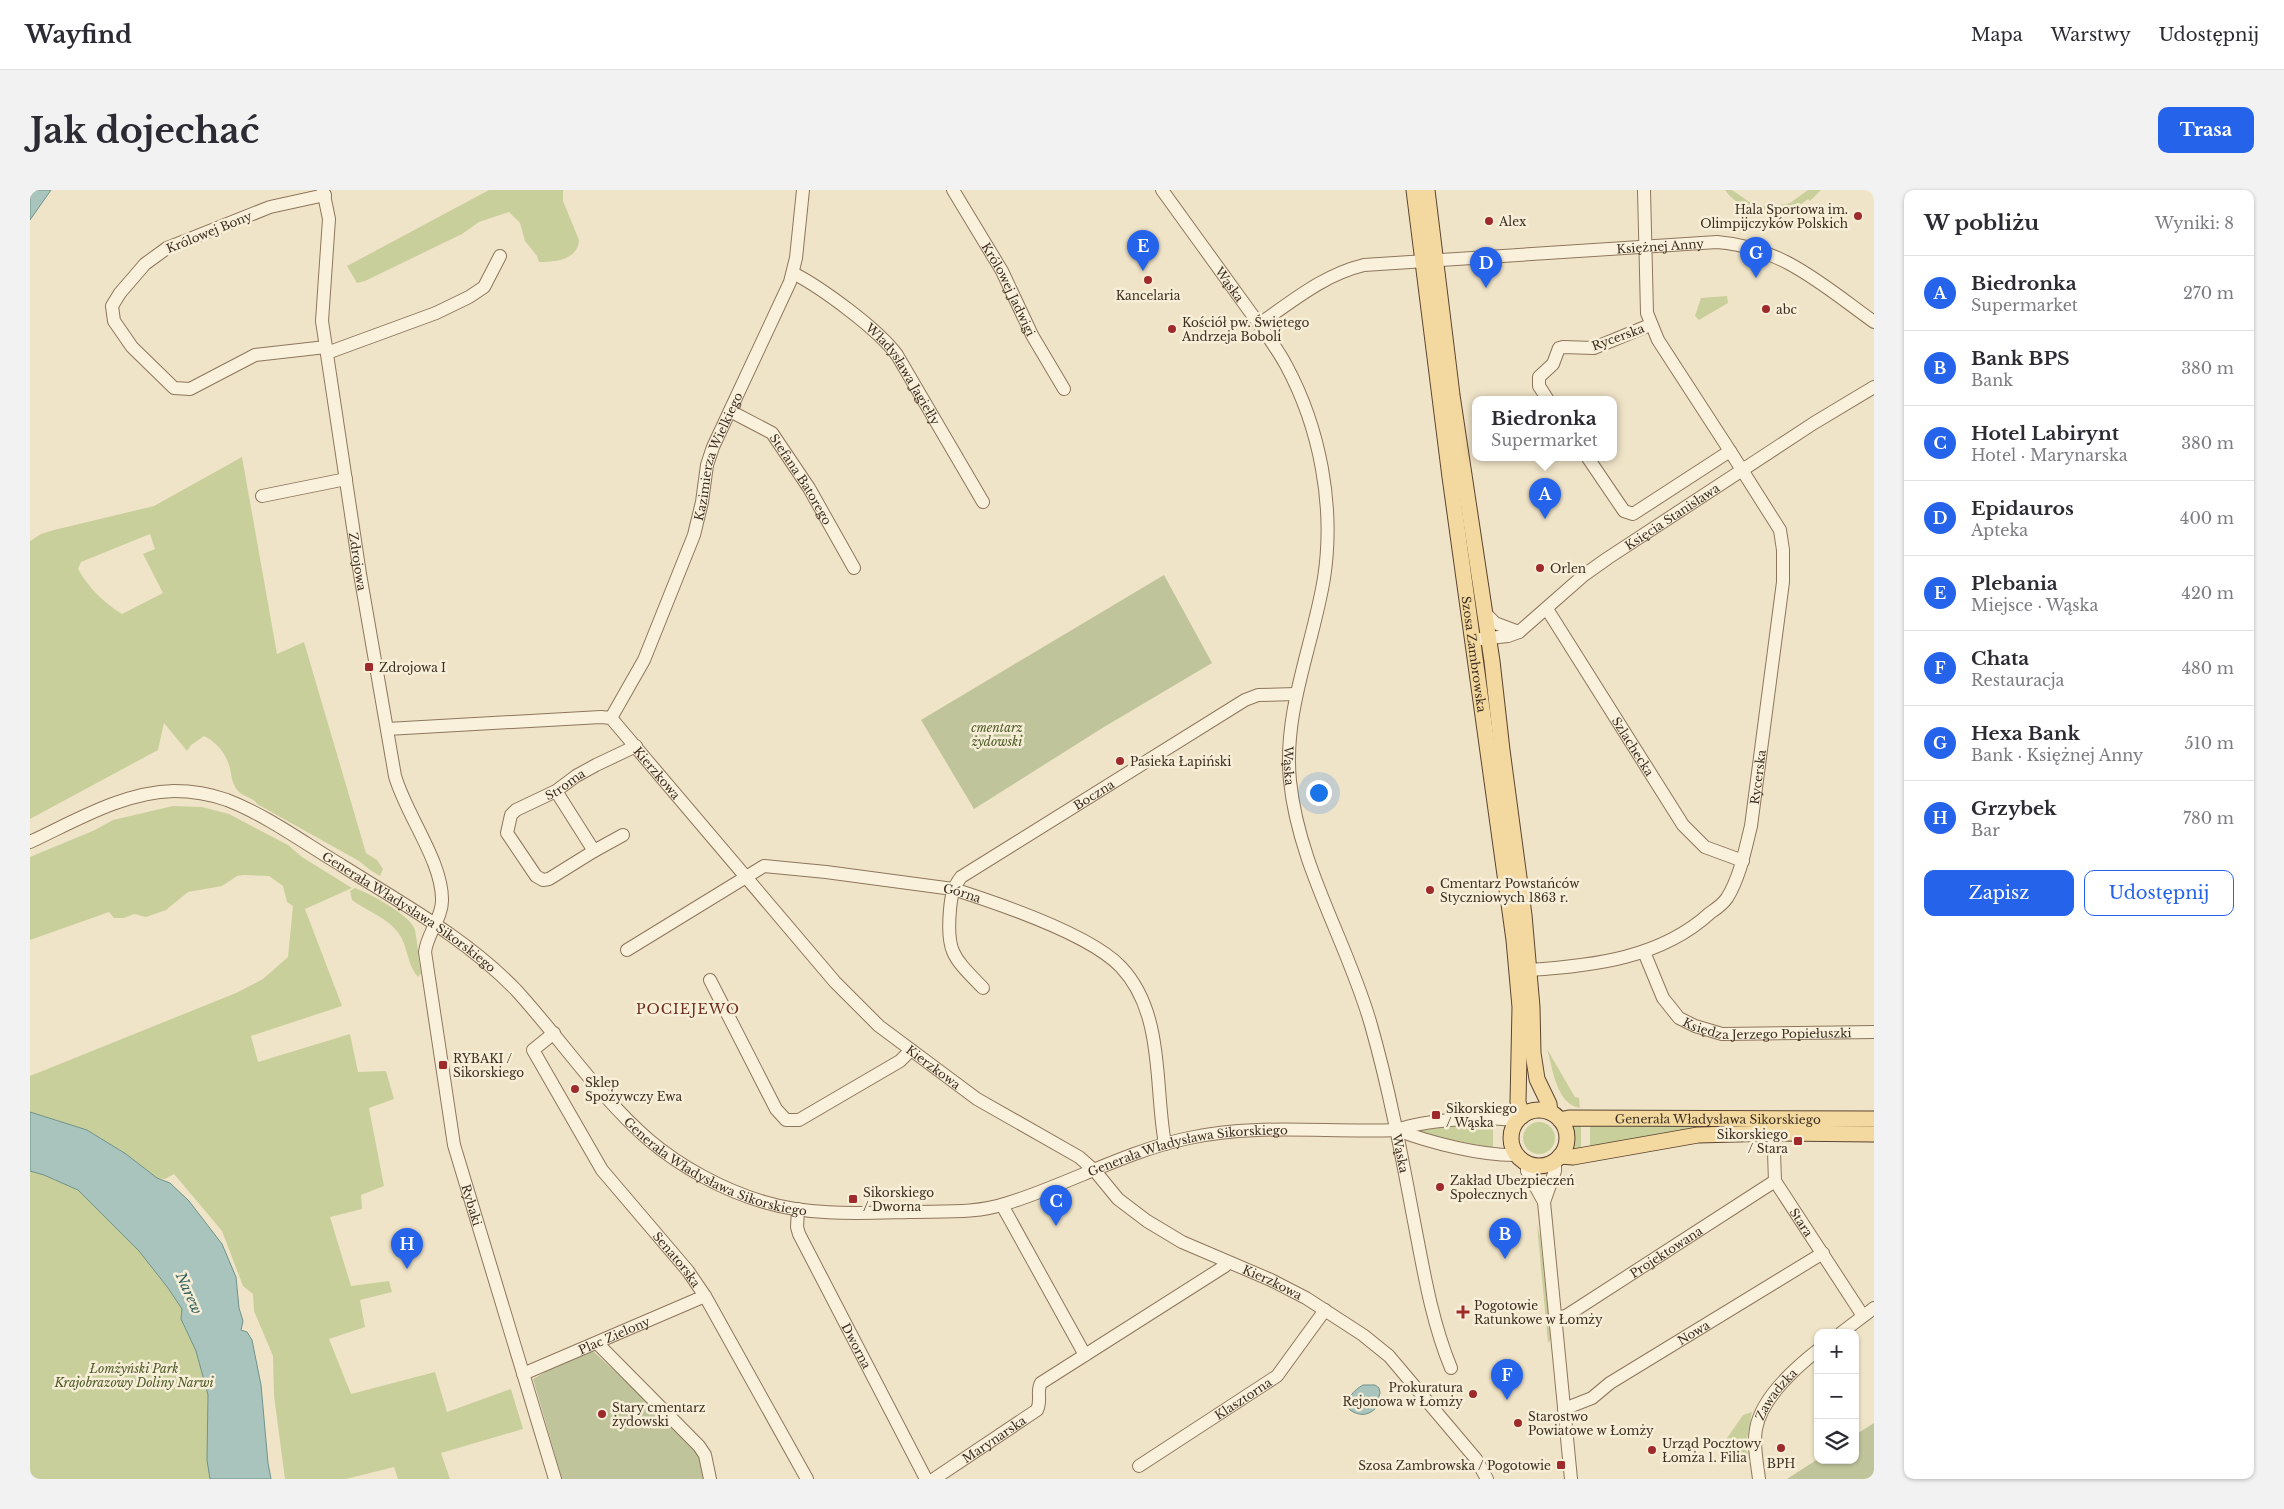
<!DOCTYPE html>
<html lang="pl">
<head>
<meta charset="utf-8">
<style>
	body { margin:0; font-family:"Libre Baskerville",serif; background:#f2f2f3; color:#2b2b33 }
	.controls { position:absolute; right:15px; bottom:15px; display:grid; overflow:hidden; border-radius:10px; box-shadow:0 1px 4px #0004 }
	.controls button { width:45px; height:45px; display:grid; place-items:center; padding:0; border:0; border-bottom:1px solid #e1e1e2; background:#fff; color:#2b2b33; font:25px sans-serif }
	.you { position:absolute; left:1288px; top:602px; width:18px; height:18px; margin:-12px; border:4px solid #fff; border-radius:50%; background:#1a73e8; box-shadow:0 0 0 8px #1a73e833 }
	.badge { display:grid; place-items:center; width:32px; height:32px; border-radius:50%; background:#2563eb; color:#fff; font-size:16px; font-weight:700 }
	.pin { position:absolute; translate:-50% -41px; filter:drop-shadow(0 1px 2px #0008) }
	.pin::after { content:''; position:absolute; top:26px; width:18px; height:15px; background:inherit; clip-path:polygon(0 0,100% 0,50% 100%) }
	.popup { position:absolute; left:1442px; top:206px; width:145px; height:65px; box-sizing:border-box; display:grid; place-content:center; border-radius:10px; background:#fff; filter:drop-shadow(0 1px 4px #0005); font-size:16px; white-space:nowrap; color:#7c7c81 }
	.popup b { font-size:19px; color:#2b2b33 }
	.popup::after { content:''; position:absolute; left:50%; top:100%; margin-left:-10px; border:10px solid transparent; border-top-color:#fff }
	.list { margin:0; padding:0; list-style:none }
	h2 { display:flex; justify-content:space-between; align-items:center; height:65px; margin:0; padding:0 20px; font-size:21px }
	h2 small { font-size:16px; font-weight:400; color:#7c7c81 }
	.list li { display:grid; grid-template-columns:32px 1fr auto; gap:15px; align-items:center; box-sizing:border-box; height:75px; padding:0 20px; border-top:1px solid #e1e1e2 }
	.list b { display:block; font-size:19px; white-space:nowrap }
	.list p { margin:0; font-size:16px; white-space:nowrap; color:#7c7c81 }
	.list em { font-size:16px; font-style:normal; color:#7c7c81 }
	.actions { display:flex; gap:10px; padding:15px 20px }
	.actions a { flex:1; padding:11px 0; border:1px solid #2563eb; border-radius:10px; text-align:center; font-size:18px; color:#2563eb }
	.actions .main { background:#2563eb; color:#fff }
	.icon { flex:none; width:28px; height:28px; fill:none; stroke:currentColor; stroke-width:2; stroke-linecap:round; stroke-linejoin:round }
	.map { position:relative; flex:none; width:1844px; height:1289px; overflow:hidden; border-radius:10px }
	header { display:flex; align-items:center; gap:30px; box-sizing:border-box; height:70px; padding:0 25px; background:#fff; border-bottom:1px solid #e1e1e2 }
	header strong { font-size:24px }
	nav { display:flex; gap:28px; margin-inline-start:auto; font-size:18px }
	.intro { display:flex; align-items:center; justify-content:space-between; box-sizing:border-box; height:120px; padding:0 30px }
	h1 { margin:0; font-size:35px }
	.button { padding:12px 22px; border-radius:10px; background:#2563eb; color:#fff; font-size:18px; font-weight:700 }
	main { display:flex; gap:30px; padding:0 30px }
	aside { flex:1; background:#fff; border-radius:10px; box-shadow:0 1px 4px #0004 }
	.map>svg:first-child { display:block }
</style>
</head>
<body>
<header>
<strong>Wayfind</strong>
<nav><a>Mapa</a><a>Warstwy</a><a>Udostępnij</a></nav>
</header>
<div class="intro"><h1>Jak dojechać</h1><a class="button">Trasa</a></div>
<main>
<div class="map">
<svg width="1844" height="1289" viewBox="0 0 1844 1289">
	<rect width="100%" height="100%" fill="#f0e4c8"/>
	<path fill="#c9cf9b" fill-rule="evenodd" d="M459 0H533V11L549 50C548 70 525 72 509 72L507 66 495 51 490 33 479 22 449 32 432 44 335 91 327 93 317 76Z
		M1695 0H1702L1721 13 1739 17 1760 13 1778 0H1791L1780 11 1778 9C1752 31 1715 27 1695 0Z
		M1697 106 1698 113 1669 130 1665 126 1671 108Z
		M212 267 247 464 274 452 336 663 347 670 353 679 350 686 340 680 329 671 227 614C223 607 213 607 208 601 201 593 202 584 199 575 195 562 186 552 174 546L161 555 157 561 134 533 128 560 0 629V351L11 344 24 340 124 316ZM120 344 125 359 113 364 133 403 92 424C73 412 59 398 48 379L51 372Z
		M143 616 172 617 199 624 258 655 272 667 322 698 275 719 312 816 221 846 228 872 320 844 328 882 356 881 364 909 339 918 354 996 331 1005 332 1019 300 1027 321 1096 359 1091 362 1102 330 1110 335 1137 299 1149 321 1204 405 1182 417 1222 481 1199 493 1239 411 1263 420 1289H368L364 1277 316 1289H255L244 1206 243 1166 224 1121 223 1104 213 1096 192 1041 144 984 135 989 127 988 96 964 57 940 0 922V886L206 803 233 789 258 767 263 716 257 712 253 696 239 686 214 685 207 686 192 696 158 702 136 720 116 727 104 724 94 728H84L79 722 0 750V667L65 640 83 630Z
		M325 698C339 703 382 726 385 740 388 754 388 769 391 783L388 787C378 776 378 760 371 747 361 729 338 722 322 710L320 701Z
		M1517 859 1545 907 1549 908 1550 918C1526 914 1523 879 1517 859Z
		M1493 948a16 16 0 1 1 32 0a16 16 0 1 1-32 0Z
		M1463 933V958L1377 941Z
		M1535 933H1551V961L1535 964 1540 948Z
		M1560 934H1733L1560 959Z
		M0 946 145 1039 234 1289H0Z
		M1507 1035 1510 1047 1521 1149 1518 1153Z
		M1722 1222 1716 1254 1718 1267 1709 1273 1695 1251 1713 1225Z"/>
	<path fill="#bfc49a" d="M1134 385 1182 473 1074 537 944 619 891 530Z
		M562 1160 665 1256 669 1264 675 1289H532L503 1189 514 1183V1180Z
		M1844 1233V1289H1757L1788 1269 1825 1270V1245Z"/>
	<path fill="#a9c4bc" stroke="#6f938a" d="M0 0H21L0 30Z
		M0 922 57 940 96 964 127 988 140 993 159 1011 192 1054 206 1087 209 1118 213 1131 211 1140 217 1142 222 1150 231 1195 238 1273 241 1289H180L177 1270 178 1205 166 1161 151 1129 152 1119 138 1098 109 1061 48 1000 14 985 0 981Z
		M1333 1195H1345L1349 1198 1350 1203 1345 1219C1337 1226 1329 1226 1320 1220 1314 1210 1324 1200 1333 1195Z"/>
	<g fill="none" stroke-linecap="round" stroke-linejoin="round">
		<g stroke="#8d765c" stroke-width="14">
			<g id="minor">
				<path id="s1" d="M293 0 299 29 292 131 330 384 365 586C376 625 413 672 412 711 412 728 397 744 395 762L424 955 525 1289"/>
				<path id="s2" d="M923 0 972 81 1002 145 1034 199"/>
				<path id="s3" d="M1132 0C1159 37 1186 75 1213 112 1228 133 1244 153 1256 175 1290 238 1305 316 1294 388 1283 456 1253 521 1260 591 1269 678 1318 753 1341 835 1359 898 1371 962 1383 1026 1393 1077 1401 1130 1421 1178"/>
				<path d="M295 5 240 17 137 58 115 74 90 103 82 116 84 131 102 157 144 198 160 199 225 165 296 157"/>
				<path id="s4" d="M763 83C792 98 848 139 867 165L953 312"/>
				<path id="s5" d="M1229 134C1263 111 1293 85 1334 75L1687 52C1752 57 1794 96 1844 132"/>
				<path d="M297 163 406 123 439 107 454 97 470 66"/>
				<path d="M1518 210 1509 196V187L1523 174 1529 158 1533 157 1564 158 1620 135"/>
				<path id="s6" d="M700 221 742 243 779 298 824 378"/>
				<path d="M1558 268 1594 321 1603 324 1700 261 1628 150 1617 123 1614 0"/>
				<path d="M232 306 316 289"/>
				<path id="s7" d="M1517 419 1653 635 1675 657 1713 671"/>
				<path d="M1456 424 1465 433 1489 442"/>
				<path id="s8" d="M1450 449 1478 446 1489 442 1554 385 1578 368 1784 233 1844 197"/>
				<path id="s9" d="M581 528 614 470 664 345 672 312 677 275 683 257 760 92 766 68 773 0"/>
				<path id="s10" d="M357 539 571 527 581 528 805 792 849 836 947 909 1049 967 1065 981 1088 1009 1117 1031 1152 1052 1241 1090 1276 1108 1333 1145 1359 1166 1446 1269 1457 1289"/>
				<path id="s11" d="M526 601 564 661 519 689 513 690 506 686 477 643 481 625 486 620 526 601 546 586 566 575 606 556"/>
				<path id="s12" d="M0 652C45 631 93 602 144 601 162 601 180 604 197 610 238 626 274 653 311 675 371 713 436 748 486 800 530 848 570 908 619 950 651 977 693 1000 734 1012 780 1026 831 1023 879 1022 913 1021 945 1024 978 1013 1039 994 1096 961 1159 948 1227 933 1299 943 1367 940 1394 930 1459 925 1487 931"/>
				<path d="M564 661 593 645"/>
				<path id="s13" d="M597 760 734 676 796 682 923 699C967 713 1060 744 1091 777 1106 793 1116 815 1121 837 1130 875 1128 915 1135 954"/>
				<path id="s14" d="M1614 762 1633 808 1649 828 1665 836 1692 844 1844 842"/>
				<path id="s15" d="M1499 780C1563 776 1631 768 1680 723 1686 719 1693 714 1697 708 1710 687 1715 660 1721 636L1753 392V360L1750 340 1700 261"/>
				<path d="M680 790 746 919 756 930H769L870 871 881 860"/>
				<path id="s16" d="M953 798C924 768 916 763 920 720 921 707 923 697 931 687L1215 510 1228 505 1266 504"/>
				<path id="s17" d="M524 843 503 860 572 980 658 1081 675 1106 777 1289"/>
				<path id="s18" d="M1743 934 1745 991 1833 1126"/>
				<path d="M1367 940C1401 953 1452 966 1488 965"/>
				<path d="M1497 972V981L1514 1012 1541 1289"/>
				<path d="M1514 1012 1525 981V970"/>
				<path d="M972 1015 1055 1165"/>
				<path id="s19" d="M768 1019 767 1037 769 1044 896 1289"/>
				<path id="s20" d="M1525 1128 1536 1126 1745 991"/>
				<path d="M1811 1143 1844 1118"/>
				<path d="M567 1153 669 1256 675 1265 680 1289"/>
				<path id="s21" d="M493 1184 675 1106"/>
				<path id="s22" d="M1534 1219 1562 1208 1580 1193 1793 1063"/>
				<path id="s23" d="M1109 1276 1247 1186 1295 1120"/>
				<path id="s24" d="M904 1289 1007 1220C1012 1210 1006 1201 1011 1193L1195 1076 1197 1072"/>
				<path id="s25" d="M1729 1289C1727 1272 1723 1255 1726 1239 1731 1209 1765 1178 1788 1160"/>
			</g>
		</g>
		<g stroke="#5b4430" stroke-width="17">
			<g id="major">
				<path id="s26" d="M1384 0 1420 287 1484 750 1490 817 1488 912 1492 926"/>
				<path d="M1397 0 1422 205 1462 471 1472 560 1494 725 1502 817 1503 863 1507 889 1519 914 1520 922"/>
				<circle cx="1509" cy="948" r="28"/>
				<path id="s27" d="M1530 930 1539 928 1844 929"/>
				<path d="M1530 966 1543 967 1668 945 1743 943 1844 944"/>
			</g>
		</g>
		<use href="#minor" stroke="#faf1dc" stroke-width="12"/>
		<use href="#major" stroke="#f3d9a0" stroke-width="15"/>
	</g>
	<g fill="#9e2a2b" stroke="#f7eed8" stroke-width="2">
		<circle cx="1828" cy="26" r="5"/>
		<circle cx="1459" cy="31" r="5"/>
		<circle cx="1118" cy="90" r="5"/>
		<circle cx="1736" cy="119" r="5"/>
		<circle cx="1142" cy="139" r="5"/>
		<circle cx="1510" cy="378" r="5"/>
		<rect x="334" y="472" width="10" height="10" rx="2.5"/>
		<circle cx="1090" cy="571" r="5"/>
		<circle cx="1400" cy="700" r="5"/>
		<rect x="408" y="870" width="10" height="10" rx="2.5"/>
		<circle cx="545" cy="899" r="5"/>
		<rect x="1401" y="920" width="10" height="10" rx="2.5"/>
		<rect x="1763" y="946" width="10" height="10" rx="2.5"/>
		<circle cx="1410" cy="997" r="5"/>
		<rect x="818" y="1004" width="10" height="10" rx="2.5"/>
		<path d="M1430.5 1114.5h5v5h5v5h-5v5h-5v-5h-5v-5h5z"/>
		<circle cx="1443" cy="1204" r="5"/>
		<circle cx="572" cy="1224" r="5"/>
		<circle cx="1488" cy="1233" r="5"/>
		<circle cx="1751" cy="1258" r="5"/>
		<circle cx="1622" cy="1260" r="5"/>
		<rect x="1526" y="1270" width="10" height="10" rx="2.5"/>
	</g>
	<g text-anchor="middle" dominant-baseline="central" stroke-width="5" stroke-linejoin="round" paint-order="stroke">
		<g font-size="12" fill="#3d2e20" stroke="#f7eed8" text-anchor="start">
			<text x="1818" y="19" text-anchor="end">Hala Sportowa im.<tspan x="1818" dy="14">Olimpijczyków Polskich</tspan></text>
			<text x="1469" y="31">Alex</text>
			<text x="1118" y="105" text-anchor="middle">Kancelaria</text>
			<text x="1746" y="119">abc</text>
			<text x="1152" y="132">Kościół pw. Świętego<tspan x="1152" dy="14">Andrzeja Boboli</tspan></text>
			<text x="1520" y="378">Orlen</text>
			<text x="349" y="477">Zdrojowa I</text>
			<text x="1100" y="571">Pasieka Łapiński</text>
			<text x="1410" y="693">Cmentarz Powstańców<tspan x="1410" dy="14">Styczniowych 1863 r.</tspan></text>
			<text x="423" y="868">RYBAKI /<tspan x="423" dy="14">Sikorskiego</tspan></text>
			<text x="555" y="892">Sklep<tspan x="555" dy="14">Spożywczy Ewa</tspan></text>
			<text x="1416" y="918">Sikorskiego<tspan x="1416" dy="14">/ Wąska</tspan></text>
			<text x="1758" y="944" text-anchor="end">Sikorskiego<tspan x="1758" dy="14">/ Stara</tspan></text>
			<text x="1420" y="990">Zakład Ubezpieczeń<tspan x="1420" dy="14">Społecznych</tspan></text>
			<text x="833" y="1002">Sikorskiego<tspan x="833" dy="14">/ Dworna</tspan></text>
			<text x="1444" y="1115">Pogotowie<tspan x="1444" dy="14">Ratunkowe w Łomży</tspan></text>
			<text x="1433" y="1197" text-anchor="end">Prokuratura<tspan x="1433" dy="14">Rejonowa w Łomży</tspan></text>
			<text x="582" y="1217">Stary cmentarz<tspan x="582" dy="14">żydowski</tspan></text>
			<text x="1498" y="1226">Starostwo<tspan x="1498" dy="14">Powiatowe w Łomży</tspan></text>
			<text x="1632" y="1253">Urząd Pocztowy<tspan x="1632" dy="14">Łomża 1. Filia</tspan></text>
			<text x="1751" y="1273" text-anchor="middle">BPH</text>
			<text x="1521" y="1275" text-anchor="end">Szosa Zambrowska / Pogotowie</text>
		</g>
		<g font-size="12" fill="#3d2e20" stroke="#f7eed8">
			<text transform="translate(179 42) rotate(-22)">Królowej Bony</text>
			<text stroke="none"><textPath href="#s5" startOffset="418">Księżnej Anny</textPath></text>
			<text stroke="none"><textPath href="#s3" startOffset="116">Wąska</textPath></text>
			<text stroke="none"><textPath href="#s2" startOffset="114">Królowej Jadwigi</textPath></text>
			<text transform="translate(1588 147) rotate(-20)">Rycerska</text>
			<text stroke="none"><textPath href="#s4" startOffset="152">Władysława Jagiełły</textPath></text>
			<text stroke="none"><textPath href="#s9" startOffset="284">Kazimierza Wielkiego</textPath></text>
			<text stroke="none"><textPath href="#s6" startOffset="102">Stefana Batorego</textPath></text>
			<text stroke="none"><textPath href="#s8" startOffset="232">Księcia Stanisława</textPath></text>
			<text stroke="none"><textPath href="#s1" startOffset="375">Zdrojowa</textPath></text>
			<text stroke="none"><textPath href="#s26" startOffset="468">Szosa Zambrowska</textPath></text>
			<text stroke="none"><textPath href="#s7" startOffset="162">Szlachecka</textPath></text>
			<text stroke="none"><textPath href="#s3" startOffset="626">Wąska</textPath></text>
			<text stroke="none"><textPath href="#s10" startOffset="296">Kierzkowa</textPath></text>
			<text stroke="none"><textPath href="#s15" startOffset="342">Rycerska</textPath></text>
			<text stroke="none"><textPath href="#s11" startOffset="271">Stroma</textPath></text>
			<text stroke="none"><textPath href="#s16" startOffset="281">Boczna</textPath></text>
			<text stroke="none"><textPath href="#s13" startOffset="361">Górna</textPath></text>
			<text stroke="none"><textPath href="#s12" startOffset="422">Generała Władysława Sikorskiego</textPath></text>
			<text stroke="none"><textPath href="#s14" startOffset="166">Księdza Jerzego Popiełuszki</textPath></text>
			<text stroke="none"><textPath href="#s10" startOffset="701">Kierzkowa</textPath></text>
			<text stroke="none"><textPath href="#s27" startOffset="158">Generała Władysława Sikorskiego</textPath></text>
			<text stroke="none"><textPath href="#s12" startOffset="1322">Generała Władysława Sikorskiego</textPath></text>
			<text stroke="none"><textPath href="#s3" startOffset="1031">Wąska</textPath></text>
			<text stroke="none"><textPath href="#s12" startOffset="828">Generała Władysława Sikorskiego</textPath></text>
			<text stroke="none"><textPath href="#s1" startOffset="1039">Rybaki</textPath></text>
			<text stroke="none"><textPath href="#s18" startOffset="106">Stara</textPath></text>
			<text stroke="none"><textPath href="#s20" startOffset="130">Projektowana</textPath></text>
			<text stroke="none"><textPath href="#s17" startOffset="282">Senatorska</textPath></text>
			<text stroke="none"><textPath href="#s10" startOffset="1106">Kierzkowa</textPath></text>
			<text stroke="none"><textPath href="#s22" startOffset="151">Nowa</textPath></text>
			<text stroke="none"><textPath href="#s21" startOffset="99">Plac Zielony</textPath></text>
			<text stroke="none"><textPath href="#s19" startOffset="151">Dworna</textPath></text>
			<text stroke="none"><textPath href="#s25" startOffset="91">Zawadzka</textPath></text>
			<text stroke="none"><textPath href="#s23" startOffset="124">Klasztorna</textPath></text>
			<text stroke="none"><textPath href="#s24" startOffset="72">Marynarska</textPath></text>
		</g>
		<g font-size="12" font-style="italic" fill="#4d5a26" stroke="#f7eed8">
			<text x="967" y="537">cmentarz<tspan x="967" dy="14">żydowski</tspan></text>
			<text x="104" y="1178">Łomżyński Park<tspan x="104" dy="14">Krajobrazowy Doliny Narwi</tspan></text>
		</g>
		<g font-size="14" letter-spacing="1" fill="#6b2e1e" stroke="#f7eed8">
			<text x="658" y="819">POCIEJEWO</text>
		</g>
		<g font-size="14" font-style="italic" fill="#2f5d5a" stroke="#f7eed8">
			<text transform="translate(159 1103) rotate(66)">Narew</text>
		</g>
	</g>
</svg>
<div class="controls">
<button>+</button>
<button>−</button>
<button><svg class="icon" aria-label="layers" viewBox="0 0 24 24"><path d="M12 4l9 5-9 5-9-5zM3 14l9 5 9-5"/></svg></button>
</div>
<div class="you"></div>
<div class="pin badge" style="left:1515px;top:329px">A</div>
<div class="popup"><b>Biedronka</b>Supermarket</div>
<div class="pin badge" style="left:1475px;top:1069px">B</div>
<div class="pin badge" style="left:1026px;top:1036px">C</div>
<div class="pin badge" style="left:1456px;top:98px">D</div>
<div class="pin badge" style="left:1113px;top:81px">E</div>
<div class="pin badge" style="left:1477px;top:1210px">F</div>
<div class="pin badge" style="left:1726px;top:88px">G</div>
<div class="pin badge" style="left:377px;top:1079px">H</div>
</div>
<aside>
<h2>W pobliżu<small>Wyniki: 8</small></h2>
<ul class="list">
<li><span class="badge">A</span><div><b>Biedronka</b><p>Supermarket</p></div><em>270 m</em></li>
<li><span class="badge">B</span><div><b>Bank BPS</b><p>Bank</p></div><em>380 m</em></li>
<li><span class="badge">C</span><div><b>Hotel Labirynt</b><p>Hotel · Marynarska</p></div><em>380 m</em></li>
<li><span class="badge">D</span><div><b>Epidauros</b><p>Apteka</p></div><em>400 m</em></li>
<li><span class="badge">E</span><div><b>Plebania</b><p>Miejsce · Wąska</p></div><em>420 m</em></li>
<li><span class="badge">F</span><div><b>Chata</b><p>Restauracja</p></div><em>480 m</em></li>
<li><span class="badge">G</span><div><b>Hexa Bank</b><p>Bank · Księżnej Anny</p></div><em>510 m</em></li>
<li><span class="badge">H</span><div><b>Grzybek</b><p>Bar</p></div><em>780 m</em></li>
</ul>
<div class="actions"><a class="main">Zapisz</a><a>Udostępnij</a></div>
</aside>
</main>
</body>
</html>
